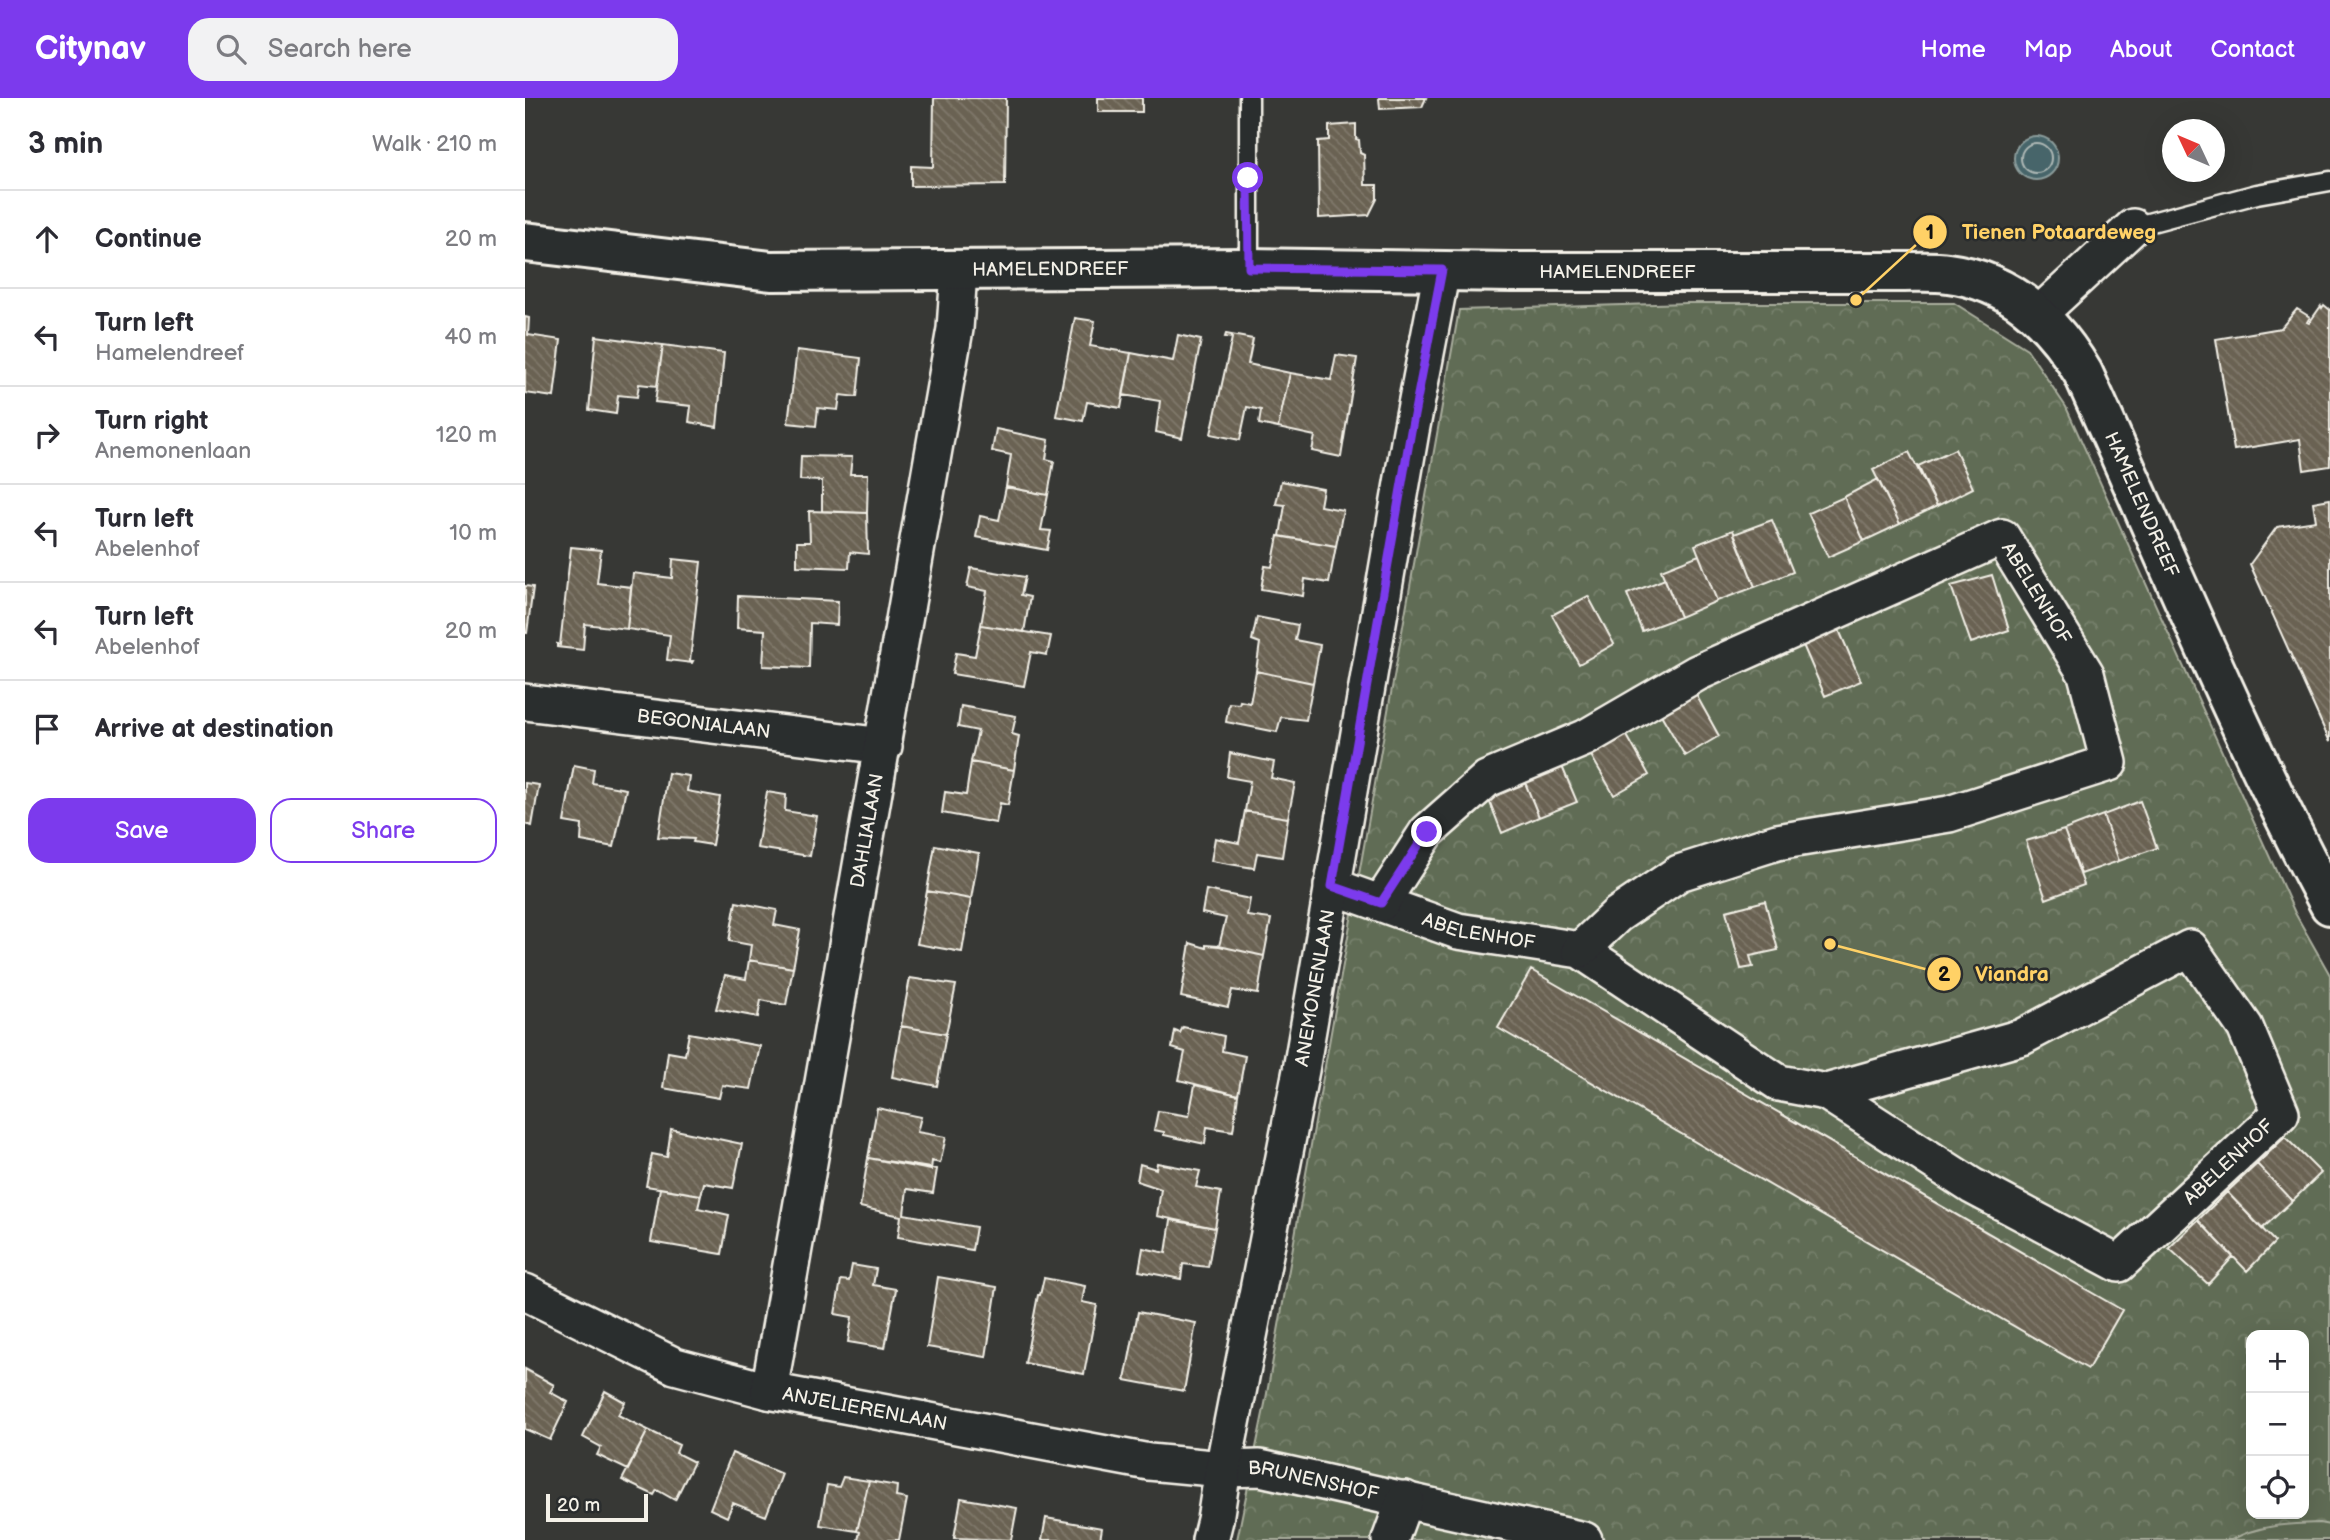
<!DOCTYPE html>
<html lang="en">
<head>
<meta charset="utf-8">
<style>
	body { margin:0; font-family:"Balsamiq Sans",sans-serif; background:#f2f2f3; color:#2b2b33 }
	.controls { position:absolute; right:21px; bottom:21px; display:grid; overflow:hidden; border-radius:14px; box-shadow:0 7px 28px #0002 }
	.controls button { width:63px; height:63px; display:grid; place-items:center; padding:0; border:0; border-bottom:2px solid #e1e1e2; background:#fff; color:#2b2b33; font:35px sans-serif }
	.compass { position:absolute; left:1637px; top:21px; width:63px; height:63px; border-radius:50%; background:#fff; box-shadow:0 7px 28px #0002; rotate:314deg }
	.scale { position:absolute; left:21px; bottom:18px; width:102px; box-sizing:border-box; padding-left:7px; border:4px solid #f4f1e8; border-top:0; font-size:19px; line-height:24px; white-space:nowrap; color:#f4f1e8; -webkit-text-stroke:5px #2a2d2e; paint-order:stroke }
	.stop { position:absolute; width:21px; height:21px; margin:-16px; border:5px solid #7c3aed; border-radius:50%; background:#fff }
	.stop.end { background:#7c3aed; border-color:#fff; box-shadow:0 2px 7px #0008 }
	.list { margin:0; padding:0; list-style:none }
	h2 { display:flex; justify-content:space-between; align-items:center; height:91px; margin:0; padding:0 28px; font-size:30px }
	h2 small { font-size:23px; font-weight:400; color:#7c7c81 }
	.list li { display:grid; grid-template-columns:46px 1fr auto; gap:21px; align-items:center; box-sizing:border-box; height:98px; padding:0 28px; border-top:2px solid #e1e1e2 }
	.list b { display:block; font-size:26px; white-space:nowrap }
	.list p { margin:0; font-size:23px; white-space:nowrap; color:#7c7c81 }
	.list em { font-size:23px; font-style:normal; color:#7c7c81 }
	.actions { display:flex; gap:14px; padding:21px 28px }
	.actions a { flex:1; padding:16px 0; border:2px solid #7c3aed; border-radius:21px; text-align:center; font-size:24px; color:#7c3aed }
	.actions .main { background:#7c3aed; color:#fff }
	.icon { flex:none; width:38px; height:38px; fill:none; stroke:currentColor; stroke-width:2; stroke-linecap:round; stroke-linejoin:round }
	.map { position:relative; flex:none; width:1805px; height:1442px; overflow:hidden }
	header { display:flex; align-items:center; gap:42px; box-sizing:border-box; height:98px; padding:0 35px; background:#7c3aed; color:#fff }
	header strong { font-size:33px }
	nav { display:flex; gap:38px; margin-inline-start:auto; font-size:24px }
	.search { width:490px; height:63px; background:#f2f2f3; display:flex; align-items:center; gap:18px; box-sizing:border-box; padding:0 24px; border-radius:21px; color:#7c7c81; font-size:26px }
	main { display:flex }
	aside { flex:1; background:#fff }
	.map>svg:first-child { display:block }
</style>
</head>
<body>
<header>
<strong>Citynav</strong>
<div class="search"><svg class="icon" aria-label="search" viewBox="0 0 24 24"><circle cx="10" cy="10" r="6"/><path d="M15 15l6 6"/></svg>Search here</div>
<nav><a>Home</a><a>Map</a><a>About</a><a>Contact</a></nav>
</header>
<main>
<aside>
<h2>3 min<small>Walk · 210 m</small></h2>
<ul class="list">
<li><svg class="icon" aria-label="ahead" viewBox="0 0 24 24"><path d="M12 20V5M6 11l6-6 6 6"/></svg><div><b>Continue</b></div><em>20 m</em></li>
<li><svg class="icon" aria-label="left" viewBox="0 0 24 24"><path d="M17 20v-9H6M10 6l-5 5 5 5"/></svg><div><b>Turn left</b><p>Hamelendreef</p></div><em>40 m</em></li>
<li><svg class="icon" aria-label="right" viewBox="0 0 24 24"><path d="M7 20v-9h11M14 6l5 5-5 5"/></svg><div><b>Turn right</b><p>Anemonenlaan</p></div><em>120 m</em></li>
<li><svg class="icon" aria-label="left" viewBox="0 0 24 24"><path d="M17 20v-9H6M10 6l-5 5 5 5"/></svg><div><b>Turn left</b><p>Abelenhof</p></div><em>10 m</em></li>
<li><svg class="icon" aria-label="left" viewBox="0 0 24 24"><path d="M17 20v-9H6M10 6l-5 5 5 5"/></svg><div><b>Turn left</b><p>Abelenhof</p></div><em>20 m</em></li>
<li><svg class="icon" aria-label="arrive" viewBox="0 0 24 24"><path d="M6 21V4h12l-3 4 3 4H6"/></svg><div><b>Arrive at destination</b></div></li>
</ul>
<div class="actions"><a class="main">Save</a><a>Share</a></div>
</aside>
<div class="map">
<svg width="1805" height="1442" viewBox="0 0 1805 1442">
	<defs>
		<pattern id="park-crowns" width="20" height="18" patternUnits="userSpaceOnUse" patternTransform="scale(1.75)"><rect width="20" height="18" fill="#606c54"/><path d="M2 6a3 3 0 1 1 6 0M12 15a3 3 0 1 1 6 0" fill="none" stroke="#77816d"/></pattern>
		<pattern id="building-back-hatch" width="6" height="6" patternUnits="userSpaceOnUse" patternTransform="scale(1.75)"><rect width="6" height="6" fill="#6a6252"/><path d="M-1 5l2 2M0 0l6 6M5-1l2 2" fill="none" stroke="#80796b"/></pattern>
	</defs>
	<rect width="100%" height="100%" fill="#373835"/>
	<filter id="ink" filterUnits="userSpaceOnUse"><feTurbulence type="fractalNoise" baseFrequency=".0143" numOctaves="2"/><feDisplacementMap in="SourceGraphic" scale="14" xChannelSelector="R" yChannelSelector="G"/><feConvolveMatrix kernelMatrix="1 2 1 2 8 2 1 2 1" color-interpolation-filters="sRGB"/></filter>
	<g filter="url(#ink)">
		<path fill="url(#park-crowns)" stroke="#aaae9e" stroke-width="2" fill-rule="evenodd" d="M1162 205H1429L1502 251 1541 309 1770 815 1805 877V1442H712L741 1301 934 212ZM1726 1237H1779V1416H1726Z"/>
		<path fill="#606c54" stroke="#aaae9e" stroke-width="2" d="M1794 1425 1805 1427V1442H1706C1733 1427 1763 1426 1794 1425Z"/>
		<path fill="#47656a" stroke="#8c9d9c" stroke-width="2" d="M1489 60a22 22 0 1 1 44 0a22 22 0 1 1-44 0Z"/>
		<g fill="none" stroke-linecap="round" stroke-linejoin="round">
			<path stroke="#afb9b6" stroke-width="2" d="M1496 60a15 15 0 1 1 30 0a15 15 0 1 1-30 0Z"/>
		</g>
		<path fill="url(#building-back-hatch)" stroke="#f4f1e8" stroke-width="2" d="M409 0H481L480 87 386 88V68L408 69Z
			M573 0H617V14H573Z
			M854 0H901L897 9 855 11Z
			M831 26V41L834 42 835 55 839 57 840 87H852V101L844 117 794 120 793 43 804 42V28Z
			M1799 207 1805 212V368L1779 372 1775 341 1709 352 1691 241 1756 230 1772 211 1785 219 1782 224 1784 225 1796 208 1797 210Z
			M0 219 4 220 3 237 36 242 29 299 0 295Z
			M550 220 570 223 565 248 606 255 596 310 562 304 558 323 531 318Z
			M701 236 728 241 723 266 765 275 753 330 734 326 736 312 722 309 715 342 686 336 707 240 700 239Z
			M653 237 676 242 657 340 631 334 635 303 598 297 606 255 648 263Z
			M71 238 138 247 132 288 114 286 112 299 93 297 91 316 64 312Z
			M138 247 199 255 192 329 164 324 166 308 130 304Z
			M272 252 336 260 332 299 315 297 313 312 293 310 291 328 263 325Z
			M811 257 832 260 816 359 787 353 790 338 753 330 765 275 806 282Z
			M471 331 524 342 521 361 529 363 523 397 481 389 486 357 467 353Z
			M1430 351 1448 390 1412 408 1393 368Z
			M1384 354 1412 408 1375 426 1348 372Z
			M276 358 327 359 325 376H343L342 415 297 413V383L275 382Z
			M1353 381 1375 426 1339 443 1319 399Z
			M756 383 798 391 795 408 818 412 811 448 755 438 760 407 751 406Z
			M481 389 523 397 516 432 526 433 522 452 451 439 455 418 474 422Z
			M1319 399 1339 443 1303 459 1283 415Z
			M1805 401V644L1725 466 1752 429 1791 423 1788 404Z
			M284 413 342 415 343 456 325 454 324 470 272 468V444H285Z
			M1247 422 1268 474 1230 489 1209 436Z
			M1208 432 1230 489 1192 503 1170 447Z
			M753 438 811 448 804 485 780 481 778 498 736 491 740 468 747 469Z
			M46 449 76 452 72 485 106 489 102 531 60 526 58 552 32 549V546L35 547Z
			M1174 457 1192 503 1155 519 1136 472Z
			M148 461 176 464 165 563H168L167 565 142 562 145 537 102 531 108 475 147 480Z
			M446 470 500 479 496 497 505 499 499 534 456 527 462 493 442 489Z
			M1467 477 1484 532 1446 545 1426 488Z
			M1140 481 1155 519 1117 533 1102 496Z
			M0 488 8 489 2 535H0Z
			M213 498 313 503 312 527 285 525 284 570 238 568 240 532 212 530Z
			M1063 498 1089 546 1054 566 1027 517Z
			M732 519 773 527 770 542 795 547 788 585 731 573 735 545 727 542Z
			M1311 525 1336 583 1300 598 1275 540Z
			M456 527 526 538 522 557 506 554 499 588 427 576 431 555 450 558Z
			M731 573 788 585 781 622 756 619 752 634 701 624 704 605 714 606 715 603 725 605Z
			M1169 593 1194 638 1160 658 1134 613Z
			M436 608 491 618 487 636 494 638 489 672 446 664 453 633 433 629Z
			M1100 634 1124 677 1089 697 1064 654Z
			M705 655 749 664 746 680 770 685 763 720 720 713 725 683 702 679Z
			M446 664 489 672 483 707 475 705 471 725 417 715 420 694 441 697Z
			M1036 666 1052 704 1014 719 999 682Z
			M49 667 69 671 67 685 101 691 89 749 56 743 57 727 39 724Z
			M143 675 164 678 162 693 195 699 187 747 168 744 169 741 133 739Z
			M999 682 1014 719 977 735 962 697Z
			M0 685 14 687 7 728 0 726Z
			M242 694 261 697 260 713 292 718 285 758 232 750Z
			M1615 703 1632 750 1594 763 1578 717Z
			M720 713 763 720 757 759 732 755 729 770 686 763 690 740 714 745Z
			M1578 717 1594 763 1556 776 1539 732Z
			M1539 732 1559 787 1521 801 1501 743Z
			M410 747 454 755 446 801 402 793Z
			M681 792 725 801 722 818 746 821 739 858 694 848 701 820 677 815Z
			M402 793 446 801 437 854 392 846Z
			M1240 803 1253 852 1225 858 1228 869 1216 871 1201 813Z
			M211 804 252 812 249 827 275 832 268 870 224 862 226 847 204 843Z
			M665 845 681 850V847L694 848 739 858 733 896 707 892 703 909 656 899Z
			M224 862 268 870 261 907 236 902 233 919 191 911 200 877 221 881Z
			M1006 872 1597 1212 1563 1271 973 930Z
			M385 880 431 887 421 936 376 928Z
			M376 928 421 936 412 988 367 979Z
			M658 929 699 938 697 953 720 958 713 997 654 982 660 954 647 950 650 933 655 935Z
			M164 935 235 948 226 991 197 987 194 1000 138 990 143 954 160 957Z
			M670 987 713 997 708 1033 682 1029 680 1046 639 1037V1034L629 1032 633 1013 664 1018Z
			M352 1010 396 1019 392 1034 421 1039 415 1065 407 1063 406 1072 343 1060Z
			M146 1031 217 1046 208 1090 179 1085 176 1097 121 1088 127 1056 142 1059Z
			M1760 1039 1796 1075 1767 1103 1732 1066Z
			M343 1060 412 1071 408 1095 382 1091 379 1116 451 1129 447 1152 373 1139 376 1118 335 1109Z
			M632 1065 675 1073 671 1089 696 1094 690 1130 632 1118 636 1091 612 1083 615 1066 631 1071Z
			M1732 1066 1767 1103 1737 1131 1702 1094Z
			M135 1090 176 1097 173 1110 204 1117 197 1156 126 1144Z
			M1702 1094 1750 1144 1722 1173 1673 1122Z
			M646 1122 690 1130 683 1169 658 1166 656 1181 614 1173 618 1150 641 1155Z
			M1673 1122 1708 1159 1683 1186 1644 1150Z
			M327 1167 351 1171 348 1187 371 1191 360 1250 323 1244 327 1219 310 1216 316 1182 324 1183Z
			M413 1179 472 1189 461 1259 402 1249Z
			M519 1180 560 1188 557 1204 572 1207 559 1276 500 1265 513 1197H515Z
			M613 1214 671 1225 659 1293 600 1282Z
			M0 1271 29 1287 25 1294 43 1304 25 1342 0 1331Z
			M80 1293 100 1304 93 1317 123 1332 103 1372 72 1357 76 1349 58 1339Z
			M123 1332 154 1347 151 1355 169 1364 150 1402 132 1392 129 1397 97 1382Z
			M207 1355 257 1376 241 1418 208 1405 202 1419 185 1411Z
			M318 1379 344 1383 332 1433 295 1427 302 1387 314 1389Z
			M344 1383 372 1388 371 1399 382 1401 374 1442H333L335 1434 332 1433Z
			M436 1400 492 1410 486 1442 429 1440Z
			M521 1420 577 1430 575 1442H517Z"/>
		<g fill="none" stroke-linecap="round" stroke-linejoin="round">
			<g stroke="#f4f1e8" stroke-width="23">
				<path id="lane" d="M724 0V170
					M1608 129 1732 96 1805 83"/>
			</g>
			<g stroke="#f4f1e8" stroke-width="40">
				<g id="street">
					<path d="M1514 216 1608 129"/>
					<path id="s1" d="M0 604 359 648"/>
					<path id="s2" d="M807 788 933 833 1055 852 1254 985 1301 994 1447 1088 1594 1166 1756 1015 1720 929 1665 850 1497 939 1301 994"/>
					<path id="s3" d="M856 805 902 734 962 681 1060 640 1172 575 1477 439 1561 576 1584 665 1424 716 1252 744 1154 775 1092 817 1055 852"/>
					<path id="s4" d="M0 1194 150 1268 244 1293 624 1364 698 1371 735 1370 1059 1442"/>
					<path id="s5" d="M244 1293 430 231 434 173"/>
					<path id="s6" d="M685 1442 690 1422 698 1371 776 972 886 333 917 172"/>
					<path d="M865 1442 880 1401"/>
				</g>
			</g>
			<g stroke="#f4f1e8" stroke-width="44">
				<g id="secondary">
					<path id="s7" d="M0 144 246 173 724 170 987 174H1379C1393 174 1408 173 1423 175 1485 183 1527 222 1558 275 1639 453 1713 635 1805 807"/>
				</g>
			</g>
			<use href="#lane" stroke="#2a2d2e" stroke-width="18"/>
			<use href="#street" stroke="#2a2d2e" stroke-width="35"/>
			<use href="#secondary" stroke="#2a2d2e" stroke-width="38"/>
		</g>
	</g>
	<g fill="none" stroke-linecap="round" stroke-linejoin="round" filter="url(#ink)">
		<path stroke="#7c3aed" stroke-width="9" d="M723 80 724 170 917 172 886 333 807 788 856 805 902 734"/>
	</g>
	<g text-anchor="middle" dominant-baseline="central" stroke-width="5" stroke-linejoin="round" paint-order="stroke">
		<g font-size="19" fill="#f4f1e8" stroke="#2a2d2e">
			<text stroke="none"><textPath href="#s7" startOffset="527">HAMELENDREEF</textPath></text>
			<text stroke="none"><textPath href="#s7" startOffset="1094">HAMELENDREEF</textPath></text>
			<text stroke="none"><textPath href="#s7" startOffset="1743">HAMELENDREEF</textPath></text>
			<text stroke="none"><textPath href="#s3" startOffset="800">ABELENHOF</textPath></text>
			<text stroke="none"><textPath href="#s1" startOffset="180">BEGONIALAAN</textPath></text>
			<text stroke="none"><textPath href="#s5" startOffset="569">DAHLIALAAN</textPath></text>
			<text stroke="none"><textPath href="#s2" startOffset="154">ABELENHOF</textPath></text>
			<text stroke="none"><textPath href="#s6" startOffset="562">ANEMONENLAAN</textPath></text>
			<text stroke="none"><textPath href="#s2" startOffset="1034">ABELENHOF</textPath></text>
			<text stroke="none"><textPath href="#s4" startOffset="362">ANJELIERENLAAN</textPath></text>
			<text stroke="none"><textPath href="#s4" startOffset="817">BRUNENSHOF</textPath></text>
		</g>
	</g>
	<path fill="none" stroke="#ffd166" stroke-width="2.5" d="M1331 202L1405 134M1305 846L1419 876"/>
	<g fill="#ffd166" stroke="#2a2d2e" stroke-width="2.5">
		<circle cx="1331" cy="202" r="7"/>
		<circle cx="1305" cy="846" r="7"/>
		<circle cx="1405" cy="134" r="18"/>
		<circle cx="1419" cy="876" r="18"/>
	</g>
	<g font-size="21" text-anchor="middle" font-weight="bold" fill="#111">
		<text x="1405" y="141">1</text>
		<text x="1419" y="883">2</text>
	</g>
	<g font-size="21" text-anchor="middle" font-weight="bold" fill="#ffd166" stroke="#2a2d2e" stroke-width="5" stroke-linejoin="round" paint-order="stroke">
		<text x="1534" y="141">Tienen Potaardeweg</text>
		<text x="1487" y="883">Viandra</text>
	</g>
</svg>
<div class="controls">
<button>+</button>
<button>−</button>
<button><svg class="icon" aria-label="locate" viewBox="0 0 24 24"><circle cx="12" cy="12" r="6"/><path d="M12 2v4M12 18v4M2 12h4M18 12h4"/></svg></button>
</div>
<svg class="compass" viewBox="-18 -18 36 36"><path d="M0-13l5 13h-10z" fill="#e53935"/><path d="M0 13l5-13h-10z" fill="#7c7c81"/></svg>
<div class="scale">20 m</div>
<div class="stop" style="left:723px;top:80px"></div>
<div class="stop end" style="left:902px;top:734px"></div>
</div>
</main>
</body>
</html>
